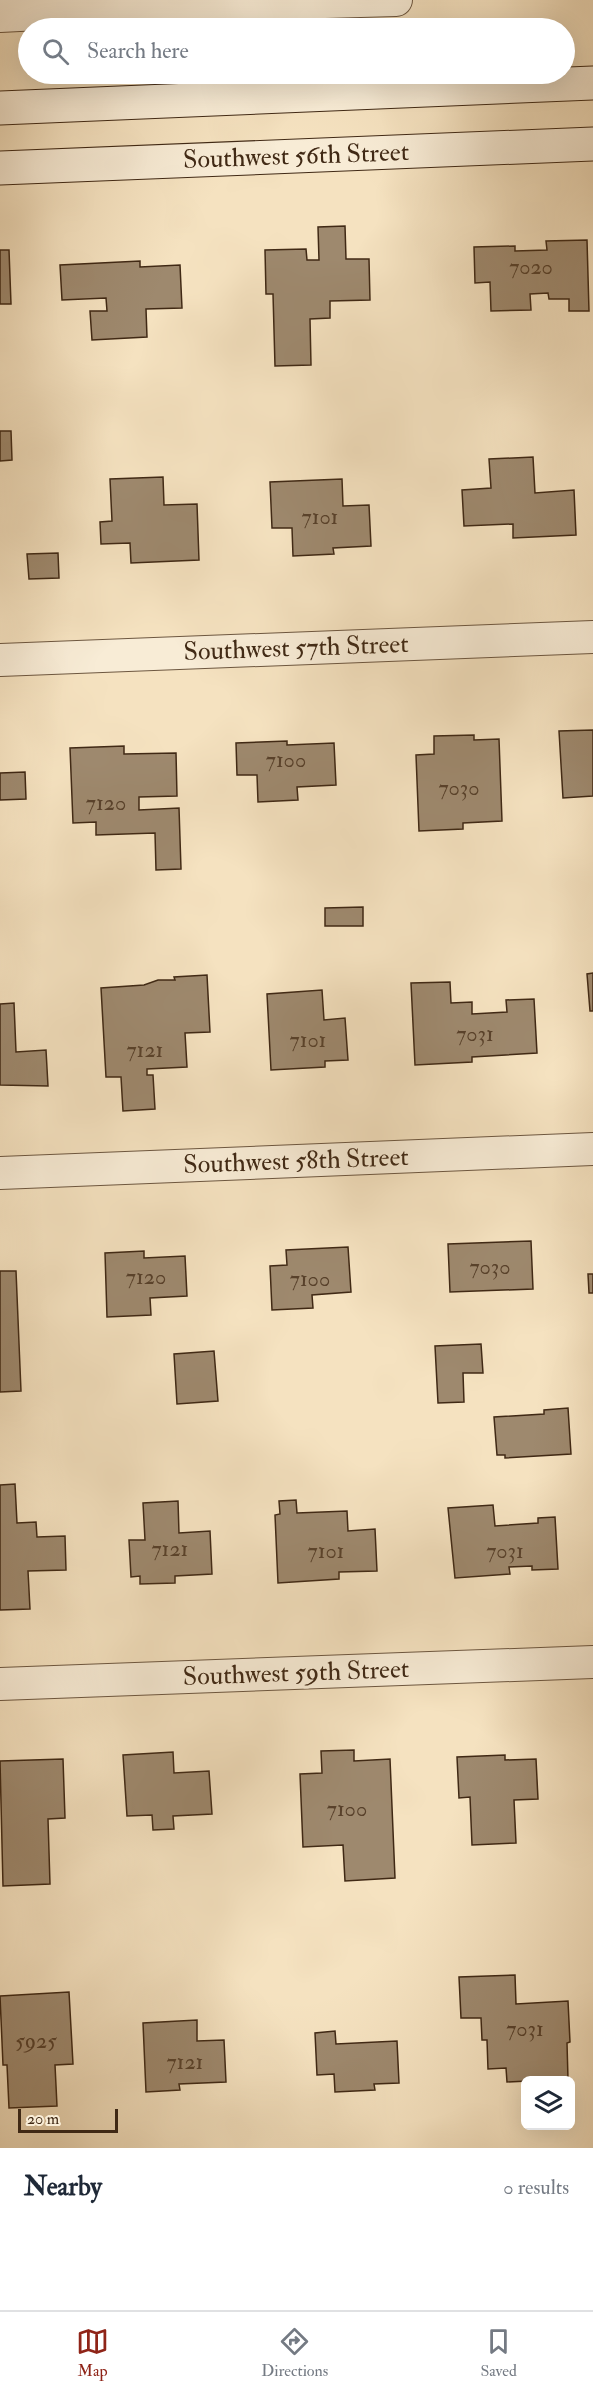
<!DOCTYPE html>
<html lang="en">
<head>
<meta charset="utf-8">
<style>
	body { margin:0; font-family:"IM FELL Double Pica",serif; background:#f2f2f3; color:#1f2937 }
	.controls { position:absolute; right:18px; bottom:18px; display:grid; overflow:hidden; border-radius:9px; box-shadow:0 6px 24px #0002 }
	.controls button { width:54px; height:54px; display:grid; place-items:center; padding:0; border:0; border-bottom:2px solid #e0e1e3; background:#fff; color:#1f2937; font:30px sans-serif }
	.scale { position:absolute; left:18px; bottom:15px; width:100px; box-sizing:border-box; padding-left:6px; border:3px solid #402915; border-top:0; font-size:16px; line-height:21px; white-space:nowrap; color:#402915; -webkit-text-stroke:4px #f8ecd6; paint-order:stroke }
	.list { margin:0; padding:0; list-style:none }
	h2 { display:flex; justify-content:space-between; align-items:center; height:78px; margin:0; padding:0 24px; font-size:26px }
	h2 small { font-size:20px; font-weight:400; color:#747a83 }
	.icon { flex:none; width:33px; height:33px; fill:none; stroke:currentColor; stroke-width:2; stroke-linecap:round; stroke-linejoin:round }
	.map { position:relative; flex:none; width:593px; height:2148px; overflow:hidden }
	.search { position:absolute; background:#fff; box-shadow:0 6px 24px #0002; left:18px; right:18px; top:18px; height:66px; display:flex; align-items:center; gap:15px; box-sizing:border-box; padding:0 21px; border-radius:33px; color:#747a83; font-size:22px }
	.sheet { height:162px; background:#fff }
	nav { display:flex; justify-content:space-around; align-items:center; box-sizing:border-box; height:84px; border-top:2px solid #e0e1e3; background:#fff; font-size:16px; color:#747a83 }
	nav a { display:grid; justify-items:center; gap:3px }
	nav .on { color:#8f2418 }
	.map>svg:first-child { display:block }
</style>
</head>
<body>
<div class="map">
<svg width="593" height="2148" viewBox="0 0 593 2148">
	<rect width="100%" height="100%" fill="#f5e2c0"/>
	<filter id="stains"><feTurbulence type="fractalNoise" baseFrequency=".00333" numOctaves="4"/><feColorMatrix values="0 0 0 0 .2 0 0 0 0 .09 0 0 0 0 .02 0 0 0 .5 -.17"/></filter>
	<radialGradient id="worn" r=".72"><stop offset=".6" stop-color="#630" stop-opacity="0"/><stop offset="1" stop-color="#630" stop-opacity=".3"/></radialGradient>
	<path fill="#9e896e" stroke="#402915" stroke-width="1.5" d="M345 226 346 259H369L370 300 330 301V318L310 319 311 365 275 366 273 294H266L265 250 306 249 307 260H319L318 227Z
		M587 240 589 311H569V299H549L548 293 530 294 531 310 491 311 490 282 475 283 474 247 515 246V251L547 250 546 241Z
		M0 250H9L11 304H0Z
		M140 261V267L180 265 182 308 146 309 147 337 92 340 90 311H107L106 298 62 300 60 265Z
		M0 431H11L12 460 0 461Z
		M533 457 535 493 574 490 576 535 513 538V524L464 526 462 490 491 488 489 459Z
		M163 477 164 505 197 504 199 560 131 563 130 543 101 544 100 522 112 521 110 479Z
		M342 479 343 506 369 505 371 546 333 548 334 554 293 556 292 528H272L270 482Z
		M58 553 59 578 29 579 27 554Z
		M593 730V796L563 798 559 731Z
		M474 735V740L499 739 502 821 463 823V829L419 831 416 755 434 754V736Z
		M287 741V745L334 743 336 785 297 787 298 800 258 802 257 775H237L236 743Z
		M124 746V754L176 753 177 796 139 797V810L179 808 181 869 156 870 155 833 96 835V822L73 823 70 748Z
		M25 772 26 799 0 800V773Z
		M363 907V926H325V908Z
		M593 973V1011H590L587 974Z
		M207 975 210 1032 185 1033 187 1067 147 1069V1075H153L155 1109 123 1111 121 1077H106L101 988 144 985 158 980H175L174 977Z
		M450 982 451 1003 472 1002V1014L507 1012 506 1000 534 999 537 1053 472 1057V1062L415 1065 411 983Z
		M322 990 324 1020 345 1018 348 1060 325 1061V1067L271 1070 267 994Z
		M14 1003 16 1052 46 1050 48 1086 0 1085V1004Z
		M531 1241 533 1289 450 1292 448 1244Z
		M348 1247 351 1292 312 1295 313 1308 272 1310 270 1266 287 1265 286 1250Z
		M144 1251V1258L185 1256 187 1296 150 1298 151 1315 107 1317 105 1253Z
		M0 1271H16L21 1391 0 1392Z
		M588 1274H593V1293H589Z
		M481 1344 483 1373H463L464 1402 438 1403 435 1346Z
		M214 1351 218 1401 177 1404 174 1354Z
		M568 1408 571 1454 505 1458V1455H497L494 1417 544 1414V1410Z
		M15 1484 17 1523 36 1522 37 1537 65 1536 66 1570 28 1571 30 1609 0 1610V1485Z
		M296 1500 297 1513 347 1511 348 1531 375 1529 377 1571 339 1572V1579L278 1583 275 1515 280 1514 279 1501Z
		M178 1501 179 1533 210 1531 212 1574 175 1576V1583L140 1584V1576L131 1577 129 1540H145L143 1503Z
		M493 1505 495 1526 538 1523V1518L555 1517 558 1569 532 1570V1566L509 1567 510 1574 455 1578 448 1508Z
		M354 1750V1761L390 1759 395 1878 345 1881 343 1845 303 1847 300 1774 322 1773 321 1751Z
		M173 1752 174 1773 209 1771 212 1814 173 1816 174 1829 153 1830 152 1815 127 1816 123 1755Z
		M505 1755V1760L536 1759 538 1799 514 1800 516 1843 472 1845 470 1797 459 1798 457 1757Z
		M63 1759 65 1818 48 1819 50 1884 3 1886 0 1761Z
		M515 1975 516 2004 568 2001 570 2042 567 2043 568 2079 507 2082 506 2068 488 2069 487 2040H482L481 2018H461L459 1977Z
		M69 1992 73 2064 55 2065 57 2106 9 2108 7 2065H3L0 1996Z
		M197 2020V2041L224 2040 226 2082 179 2084 180 2090 146 2092 143 2023Z
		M335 2031 336 2044 397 2041 399 2083 374 2084 375 2090 335 2092 334 2074 317 2075 315 2033Z"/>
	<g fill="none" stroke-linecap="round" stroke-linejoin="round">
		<g stroke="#6d5740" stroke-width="34">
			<path id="minor" d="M0 16 216 5 396 0
				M0 660 593 637
				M0 1173 593 1149
				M0 1684 593 1662"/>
		</g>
		<g stroke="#402915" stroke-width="35">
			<path id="secondary" d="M0 108 593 83
				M0 168 593 144"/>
		</g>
		<use href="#minor" stroke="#f8ecd6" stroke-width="32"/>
		<use href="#secondary" stroke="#f8ecd6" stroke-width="33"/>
	</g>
	<g text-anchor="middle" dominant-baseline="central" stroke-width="6" stroke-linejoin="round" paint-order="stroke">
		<g font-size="22" fill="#58412b">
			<text x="531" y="267">7020</text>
			<text x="320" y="517">7101</text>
			<text x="286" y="760">7100</text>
			<text x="459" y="788">7030</text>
			<text x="106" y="803">7120</text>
			<text x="475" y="1034">7031</text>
			<text x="308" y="1040">7101</text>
			<text x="145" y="1050">7121</text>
			<text x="490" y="1267">7030</text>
			<text x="146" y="1277">7120</text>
			<text x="310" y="1279">7100</text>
			<text x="170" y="1549">7121</text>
			<text x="326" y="1551">7101</text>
			<text x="505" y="1551">7031</text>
			<text x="347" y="1809">7100</text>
			<text x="525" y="2029">7031</text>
			<text x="36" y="2041">5925</text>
			<text x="185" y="2062">7121</text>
		</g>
		<g font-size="26" fill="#402915" stroke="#f8ecd6">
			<text transform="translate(296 156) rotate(-2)">Southwest 56th Street</text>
			<text transform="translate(296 648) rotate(-2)">Southwest 57th Street</text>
			<text transform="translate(296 1161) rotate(-2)">Southwest 58th Street</text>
			<text transform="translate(296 1673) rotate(-2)">Southwest 59th Street</text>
		</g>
	</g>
	<rect width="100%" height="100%" filter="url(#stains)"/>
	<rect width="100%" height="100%" fill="url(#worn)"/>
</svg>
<div class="controls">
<button><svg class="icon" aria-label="layers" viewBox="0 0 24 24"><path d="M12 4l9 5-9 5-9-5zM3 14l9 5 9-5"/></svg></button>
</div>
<div class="scale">20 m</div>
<div class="search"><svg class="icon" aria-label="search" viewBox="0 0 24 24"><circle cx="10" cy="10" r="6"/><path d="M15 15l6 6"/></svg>Search here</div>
</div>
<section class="sheet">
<h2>Nearby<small>0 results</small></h2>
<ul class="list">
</ul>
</section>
<nav>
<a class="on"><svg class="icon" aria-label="map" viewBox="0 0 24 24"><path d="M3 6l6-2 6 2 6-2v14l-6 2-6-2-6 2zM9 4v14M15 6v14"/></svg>Map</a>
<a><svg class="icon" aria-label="directions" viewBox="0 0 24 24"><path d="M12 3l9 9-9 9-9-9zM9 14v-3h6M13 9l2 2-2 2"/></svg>Directions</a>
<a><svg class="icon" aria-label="saved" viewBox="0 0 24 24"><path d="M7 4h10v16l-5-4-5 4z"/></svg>Saved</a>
</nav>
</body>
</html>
